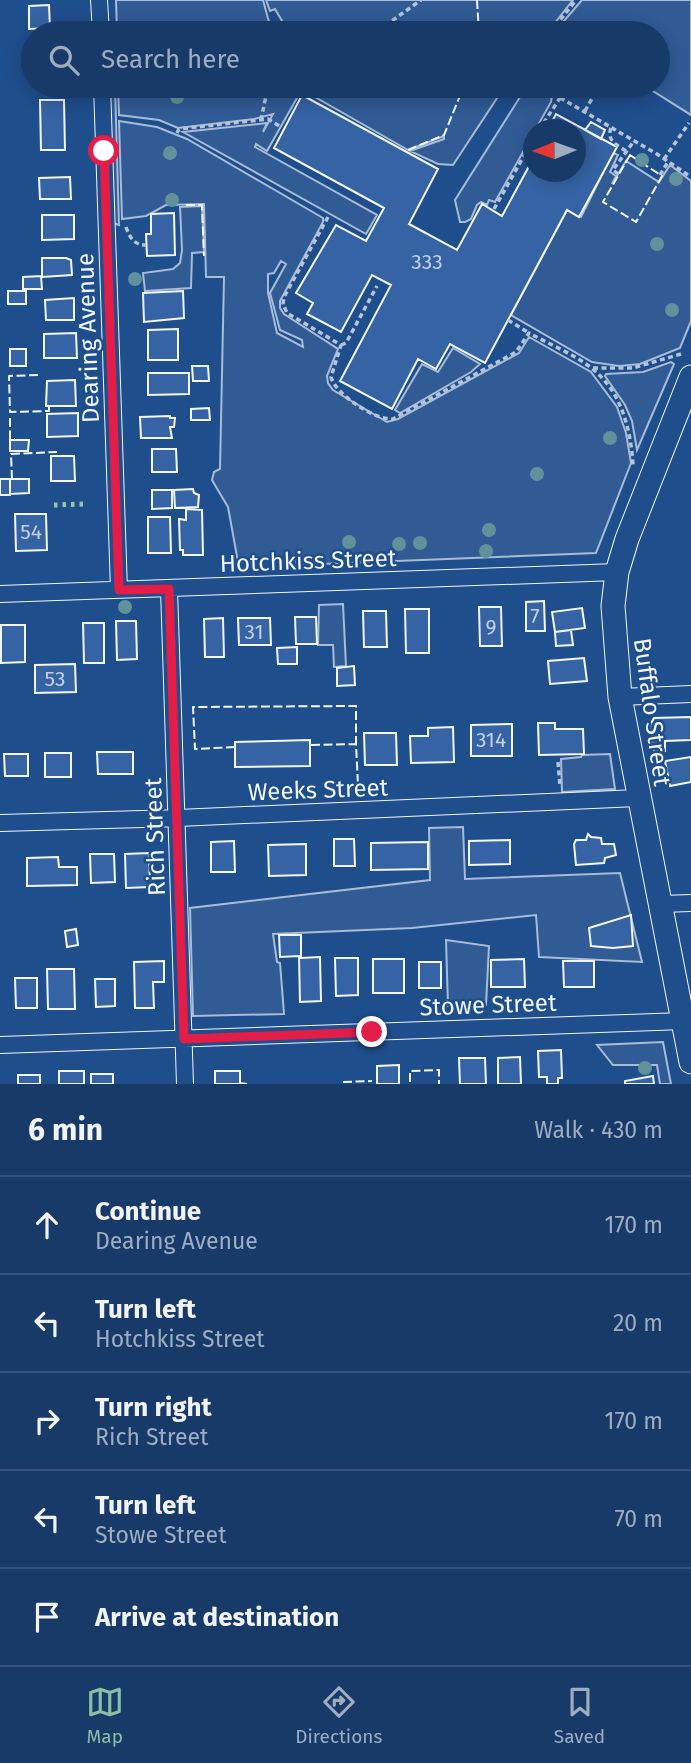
<!DOCTYPE html>
<html lang="en">
<head>
<meta charset="utf-8">
<style>
	body { margin:0; font-family:"Fira Sans",sans-serif; background:#244571; color:#f1f3f6 }
	.compass { position:absolute; left:523px; top:119px; width:63px; height:63px; border-radius:50%; background:#173a69; box-shadow:0 4px 18px #0003; rotate:269deg }
	.stop { position:absolute; width:21px; height:21px; margin:-16px; border:5px solid #e11d48; border-radius:50%; background:#fff }
	.stop.end { background:#e11d48; border-color:#fff; box-shadow:0 2px 7px #0008 }
	.list { margin:0; padding:0; list-style:none }
	h2 { display:flex; justify-content:space-between; align-items:center; height:91px; margin:0; padding:0 28px; font-size:30px }
	h2 small { font-size:23px; font-weight:400; color:#9eadc0 }
	.list li { display:grid; grid-template-columns:46px 1fr auto; gap:21px; align-items:center; box-sizing:border-box; height:98px; padding:0 28px; border-top:2px solid #36547d }
	.list b { display:block; font-size:26px; white-space:nowrap }
	.list p { margin:0; font-size:23px; white-space:nowrap; color:#9eadc0 }
	.list em { font-size:23px; font-style:normal; color:#9eadc0 }
	.icon { flex:none; width:38px; height:38px; fill:none; stroke:currentColor; stroke-width:2; stroke-linecap:round; stroke-linejoin:round }
	.map { position:relative; flex:none; width:691px; height:1084px; overflow:hidden }
	.search { position:absolute; background:#173a69; box-shadow:0 4px 18px #0003; left:21px; right:21px; top:21px; height:77px; display:flex; align-items:center; gap:18px; box-sizing:border-box; padding:0 24px; border-radius:38px; color:#9eadc0; font-size:26px }
	.sheet { height:581px; background:#173a69 }
	nav { display:flex; justify-content:space-around; align-items:center; box-sizing:border-box; height:98px; border-top:2px solid #36547d; background:#173a69; font-size:19px; color:#9eadc0 }
	nav a { display:grid; justify-items:center; gap:4px }
	nav .on { color:#8abfa5 }
	.map>svg:first-child { display:block }
</style>
</head>
<body>
<div class="map">
<svg width="691" height="1084" viewBox="0 0 691 1084">
	<rect width="100%" height="100%" fill="#1f4e8c"/>
	<path fill="#305b95" stroke="#a8bbd7" stroke-width="2" fill-rule="evenodd" d="M116 0H263L272 33H117Z
		M266 0H573L547 33H273L285 26 275 9 270 11Z
		M582 0H691V115L645 86H658V33L559 32 563 22Z
		M109 86H115L119 225 113 223Z
		M118 86H505L453 165 438 164 410 151 444 139V136L408 150 306 92 286 89 285 92 297 98 267 151 256 144 255 147 377 215 366 234 183 132 267 123 263 132 273 114 254 119 178 128 159 120 119 115Z
		M527 86H544L552 96 551 102 495 202 489 200 487 205 481 202 477 205 471 219 465 222H460L455 200Z
		M119 121 157 127 187 139 323 218V222L280 301V308L284 314 338 349 327 376 328 383 333 390 387 422 398 419 519 353 529 337 591 372 617 407 626 433 631 463 596 553 297 565 296 559 238 562 228 507 212 480 214 472 220 469 224 277H206L204 204 166 205 146 216 122 219ZM281 261 286 264 270 293 280 330 302 340 303 347 277 333 268 293V274L274 273Z
		M613 153 618 155 610 172 616 176 612 184 626 161 659 182 670 165 691 181V321L680 348 640 364 619 366 592 362 511 315 567 210 581 217Z
		M202 206 204 252 192 253 191 288 145 291 143 273 173 269 180 263 182 250 180 207Z
		M453 348 480 364 471 372 400 413 395 410 422 364 438 372Z
		M671 362 674 364 637 450 632 421 625 405 605 376 606 374 643 372Z
		M343 604 346 666 334 667 333 645H318L319 605Z
		M610 754 615 789 562 792 561 759 581 757 582 755Z
		M463 827 465 879 620 873 642 962 539 957 536 915 412 928 273 934 277 962 280 963 284 1014 193 1016 190 908 430 880 429 828Z
		M446 940 489 946 486 1005 448 1006Z
		M663 1042 671 1084H660L657 1065H613L597 1045Z"/>
	<path fill="#3563a3" stroke="#f2f6ff" stroke-width="2" d="M49 5 50 28 29 29V6Z
		M302 95 438 169 409 224 457 250 482 204 502 216 534 157V172H576V130H548L556 114 617 147 579 217 567 210 485 363 450 344 436 369 418 359 392 409 340 381 391 285 372 275 341 332 307 314 313 303 296 293 336 225 366 241 384 208 274 148Z
		M40 100H64L65 150H41Z
		M591 122 605 130 601 139 585 130Z
		M70 177 71 199H40L39 178Z
		M174 213 175 255 147 256 146 234H151V214Z
		M42 215H74V239L42 240Z
		M42 258H66L71 260 72 275 42 277Z
		M41 276 42 289H23V277Z
		M8 291H26V304H8Z
		M183 291 184 318 144 322 143 293Z
		M74 298V320H46L45 300Z
		M178 329V360H148V330Z
		M76 333 77 358H44V334Z
		M10 349H26V366H10Z
		M192 366H208L209 381H193Z
		M148 373H189V394L148 395Z
		M75 380 76 406H46L47 381Z
		M209 408 210 420H191V409Z
		M78 413V436L47 437V414Z
		M170 416V418H175L174 427H170L172 438H141L140 417Z
		M10 440H29L28 451H10Z
		M152 449H176L177 472H152Z
		M51 456H74L75 481H51Z
		M0 479H10V495H0Z
		M10 479H29V493L10 494Z
		M193 489 194 493 199 495 198 507 175 508 174 490Z
		M152 490H172V508L152 509Z
		M186 509 202 510 203 555H183V550H180L179 519 186 520Z
		M15 514H46L47 550 16 551Z
		M148 517H170L171 553H148Z
		M544 601 545 631H526V602Z
		M479 607H501L502 646H480Z
		M582 608 585 628 555 632 552 612Z
		M405 609H429V653H406Z
		M363 611H386L387 647H364Z
		M295 617H316L317 644H296Z
		M223 618 224 657H205L204 619Z
		M238 618H270L271 645H239Z
		M116 621H136L137 659 117 660Z
		M83 623H104V663H84Z
		M1 625H25V662L1 663Z
		M571 630 573 645 556 646 555 632Z
		M297 647V664H278L277 648Z
		M584 658 587 681 550 684 548 661Z
		M75 664 76 692 35 693V665Z
		M354 666 355 685 337 686V668Z
		M691 717V740L665 741V751L654 752 649 727 654 718Z
		M538 723H555V729H583L584 754 539 755Z
		M512 724V756H471V725Z
		M453 727 454 762 411 763 410 736H428V728Z
		M364 733H396L397 765H365Z
		M310 740V766L235 767V742Z
		M97 752H133V774H98Z
		M45 753H71V777H45Z
		M4 754H28V776H5Z
		M691 757V782L670 786 665 761Z
		M588 834 591 837 601 838 602 844H614L616 855 605 858 604 863 576 865 574 844 576 840H586Z
		M334 839H354L355 866H334Z
		M510 840V864L469 865V841Z
		M234 841 235 872H211V842Z
		M428 842V869L371 870V843Z
		M306 844V875L269 876 268 845Z
		M149 853 150 887 126 888 125 854Z
		M90 854H114L115 882 91 883Z
		M58 857 59 867H77V885L27 886V858Z
		M631 915 633 946 613 948 591 946 589 928Z
		M76 929 78 945 67 947 65 931Z
		M279 935H301V958L320 957 321 1001 300 1002 299 956 280 957Z
		M335 958H358V995L336 996Z
		M373 959H404V993H373Z
		M524 959 525 987H491V960Z
		M164 961V982H153L154 1008H135L134 962Z
		M563 961H594V987H564Z
		M419 962H441V988H419Z
		M47 969H74L75 1009H48Z
		M15 978H37V1008H16Z
		M95 979H115V1006L96 1007Z
		M561 1050 562 1078H558V1084H547V1077H539L538 1051Z
		M520 1057 521 1084H498V1058Z
		M459 1058H485L486 1084H460Z
		M399 1065V1084H377V1066Z
		M59 1071H84V1084H59Z
		M215 1071H240V1083L247 1084H215Z
		M91 1074H113V1084H91Z
		M18 1075H40V1084H18Z
		M653 1076 654 1084H625V1081Z"/>
	<g fill="none" stroke-linecap="round" stroke-linejoin="round">
		<g stroke="#f2f6ff" stroke-width="18">
			<path id="street" d="M99 0 101 33
				M102 86 119 590
				M169 589 185 1084
				M0 594 617 572
				M620 697 691 694
				M0 823 178 818 638 798
				M662 904 691 903
				M0 1045 684 1021"/>
		</g>
		<g stroke="#f2f6ff" stroke-width="25">
			<path id="secondary" d="M691 377 627 539 617 572 613 606 620 697 691 1062"/>
		</g>
		<path stroke="#b3c4dc" stroke-width="3.5" stroke-dasharray="5 3.5" stroke-linecap="butt" d="M370 33 389 23 421 0
			M550 33 576 0
			M548 86 557 96 657 154 691 177
			M585 111 599 86
			M261 120 268 86
			M611 128C606 140 617 145 626 151
			M539 130 560 98
			M177 133 179 129 268 119 281 127
			M664 159 689 123
			M618 174 613 170 634 141
			M660 175 668 162
			M494 209 534 138
			M328 217 284 297 283 304 287 313 341 345 331 377C335 394 376 421 393 419L516 352 529 333C549 344 578 356 595 371 622 394 631 431 633 465
			M126 227C130 238 134 245 146 245
			M508 320 529 333
			M341 345 346 343 377 286
			M593 368H633L681 354
			M558 762 560 786"/>
		<use href="#street" stroke="#1f4e8c" stroke-width="16"/>
		<use href="#secondary" stroke="#1f4e8c" stroke-width="23"/>
		<path stroke="#97c8a6" stroke-width="5" stroke-dasharray="3.5 5" stroke-linecap="butt" d="M54 505 85 504"/>
		<path stroke="#f2f6ff" stroke-width="2" stroke-dasharray="9 3.5" stroke-linecap="butt" d="M477 0 479 33
			M408 150 444 135 464 86
			M630 155 662 176 636 222 603 202Z
			M186 205H202L204 256
			M38 375 9 376 10 412 49 411V406
			M10 418V439H15
			M12 479 11 454 57 452
			M311 745 356 744 358 785
			M235 747 195 749 193 707 356 706V744
			M343 1082 372 1081
			M410 1082V1071L439 1070V1084"/>
	</g>
	<g fill="#61919a">
		<circle cx="177" cy="97" r="7"/>
		<circle cx="170" cy="153" r="7"/>
		<circle cx="642" cy="160" r="7"/>
		<circle cx="676" cy="179" r="7"/>
		<circle cx="172" cy="200" r="7"/>
		<circle cx="657" cy="244" r="7"/>
		<circle cx="135" cy="279" r="7"/>
		<circle cx="672" cy="310" r="7"/>
		<circle cx="610" cy="438" r="7"/>
		<circle cx="537" cy="474" r="7"/>
		<circle cx="489" cy="530" r="7"/>
		<circle cx="349" cy="542" r="7"/>
		<circle cx="420" cy="543" r="7"/>
		<circle cx="399" cy="544" r="7"/>
		<circle cx="486" cy="551" r="7"/>
		<circle cx="125" cy="607" r="7"/>
		<circle cx="645" cy="1068" r="7"/>
	</g>
	<g fill="none" stroke-linecap="round" stroke-linejoin="round">
		<path stroke="#e11d48" stroke-width="9" d="M104 151 119 590 169 589 184 1039 372 1032"/>
	</g>
	<g text-anchor="middle" dominant-baseline="central" stroke-width="5" stroke-linejoin="round" paint-order="stroke">
		<g font-size="21" fill="#c3d1e8">
			<text x="427" y="262">333</text>
			<text x="31" y="532">54</text>
			<text x="535" y="616">7</text>
			<text x="491" y="627">9</text>
			<text x="254" y="632">31</text>
			<text x="55" y="679">53</text>
			<text x="491" y="740">314</text>
		</g>
		<g font-size="24" fill="#f2f6ff" stroke="#1f4e8c">
			<text transform="translate(88 338) rotate(-92)">Dearing Avenue</text>
			<text transform="translate(308 561) rotate(-2)">Hotchkiss Street</text>
			<text transform="translate(652 712) rotate(82)">Buffalo Street</text>
			<text transform="translate(318 790) rotate(-2)">Weeks Street</text>
			<text transform="translate(155 837) rotate(-92)">Rich Street</text>
			<text transform="translate(488 1005) rotate(-2)">Stowe Street</text>
		</g>
	</g>
</svg>
<svg class="compass" viewBox="-18 -18 36 36"><path d="M0-13l5 13h-10z" fill="#e53935"/><path d="M0 13l5-13h-10z" fill="#9eadc0"/></svg>
<div class="stop" style="left:104px;top:151px"></div>
<div class="stop end" style="left:372px;top:1032px"></div>
<div class="search"><svg class="icon" aria-label="search" viewBox="0 0 24 24"><circle cx="10" cy="10" r="6"/><path d="M15 15l6 6"/></svg>Search here</div>
</div>
<section class="sheet">
<h2>6 min<small>Walk · 430 m</small></h2>
<ul class="list">
<li><svg class="icon" aria-label="ahead" viewBox="0 0 24 24"><path d="M12 20V5M6 11l6-6 6 6"/></svg><div><b>Continue</b><p>Dearing Avenue</p></div><em>170 m</em></li>
<li><svg class="icon" aria-label="left" viewBox="0 0 24 24"><path d="M17 20v-9H6M10 6l-5 5 5 5"/></svg><div><b>Turn left</b><p>Hotchkiss Street</p></div><em>20 m</em></li>
<li><svg class="icon" aria-label="right" viewBox="0 0 24 24"><path d="M7 20v-9h11M14 6l5 5-5 5"/></svg><div><b>Turn right</b><p>Rich Street</p></div><em>170 m</em></li>
<li><svg class="icon" aria-label="left" viewBox="0 0 24 24"><path d="M17 20v-9H6M10 6l-5 5 5 5"/></svg><div><b>Turn left</b><p>Stowe Street</p></div><em>70 m</em></li>
<li><svg class="icon" aria-label="arrive" viewBox="0 0 24 24"><path d="M6 21V4h12l-3 4 3 4H6"/></svg><div><b>Arrive at destination</b></div></li>
</ul>
</section>
<nav>
<a class="on"><svg class="icon" aria-label="map" viewBox="0 0 24 24"><path d="M3 6l6-2 6 2 6-2v14l-6 2-6-2-6 2zM9 4v14M15 6v14"/></svg>Map</a>
<a><svg class="icon" aria-label="directions" viewBox="0 0 24 24"><path d="M12 3l9 9-9 9-9-9zM9 14v-3h6M13 9l2 2-2 2"/></svg>Directions</a>
<a><svg class="icon" aria-label="saved" viewBox="0 0 24 24"><path d="M7 4h10v16l-5-4-5 4z"/></svg>Saved</a>
</nav>
</body>
</html>
